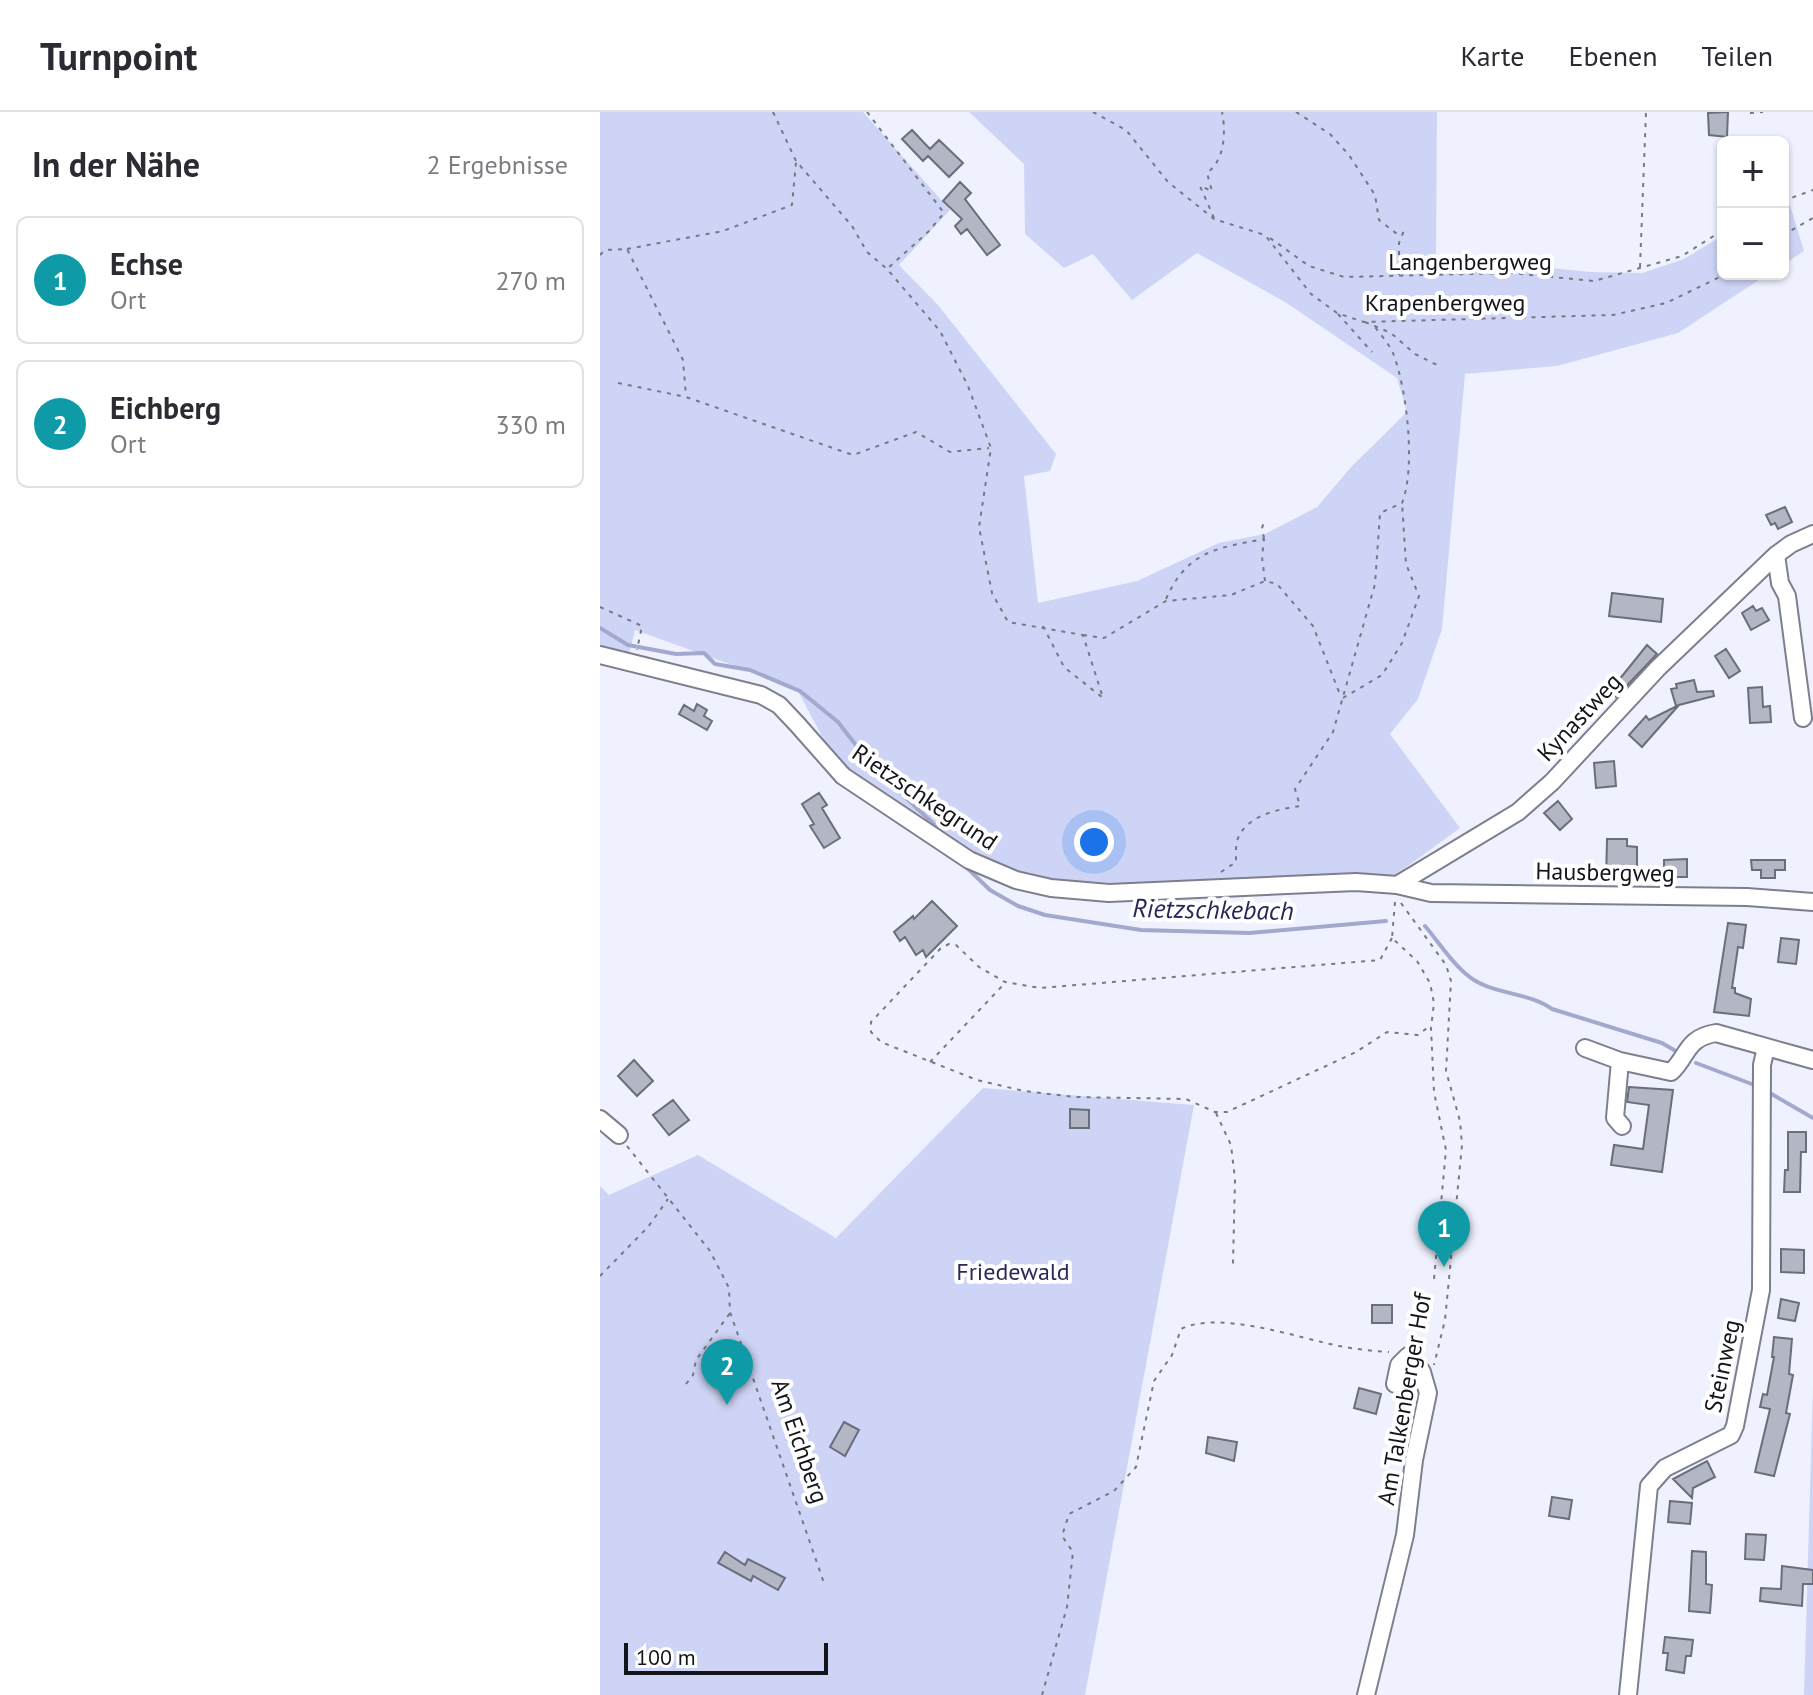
<!DOCTYPE html>
<html lang="de">
<head>
<meta charset="utf-8">
<style>
	body { margin:0; font-family:"PT Sans",sans-serif; background:#f7f7f7; color:#2b2b33 }
	.controls { position:absolute; right:24px; top:24px; display:grid; overflow:hidden; border-radius:12px; box-shadow:0 2px 6px #0004 }
	.controls button { width:72px; height:72px; display:grid; place-items:center; padding:0; border:0; border-bottom:2px solid #e1e1e2; background:#fff; color:#2b2b33; font:40px sans-serif }
	.scale { position:absolute; left:24px; bottom:20px; width:204px; box-sizing:border-box; padding-left:8px; border:4px solid #14151b; border-top:0; font-size:22px; line-height:28px; white-space:nowrap; color:#14151b; -webkit-text-stroke:6px #fff; paint-order:stroke }
	.you { position:absolute; left:494px; top:730px; width:28px; height:28px; margin:-20px; border:6px solid #fff; border-radius:50%; background:#1a73e8; box-shadow:0 0 0 12px #1a73e833 }
	.badge { display:grid; place-items:center; width:52px; height:52px; border-radius:50%; background:#2563eb; color:#fff; font-size:26px; font-weight:700 }
	.pin { position:absolute; translate:-50% -66px; filter:drop-shadow(0 2px 4px #0008) }
	.pin::after { content:''; position:absolute; top:42px; width:28px; height:24px; background:inherit; clip-path:polygon(0 0,100% 0,50% 100%) }
	.list { margin:0; padding:0; list-style:none }
	h2 { display:flex; justify-content:space-between; align-items:center; height:104px; margin:0; padding:0 32px; font-size:34px }
	h2 small { font-size:26px; font-weight:400; color:#7c7c81 }
	.list li { display:grid; grid-template-columns:52px 1fr auto; gap:24px; align-items:center; box-sizing:border-box; height:128px; margin:0 16px 16px; padding:0 16px; border:2px solid #e1e1e2; border-radius:12px }
	.list b { display:block; font-size:30px; white-space:nowrap }
	.list p { margin:0; font-size:26px; white-space:nowrap; color:#7c7c81 }
	.list em { font-size:26px; font-style:normal; color:#7c7c81 }
	.map { position:relative; flex:none; width:1213px; height:1583px; overflow:hidden }
	header { display:flex; align-items:center; gap:48px; box-sizing:border-box; height:112px; padding:0 40px; background:#fff; border-bottom:2px solid #e1e1e2 }
	header strong { font-size:38px }
	nav { display:flex; gap:44px; margin-inline-start:auto; font-size:28px }
	main { display:flex }
	aside { flex:1; background:#fff }
	.map>svg:first-child { display:block }
</style>
</head>
<body>
<header>
<strong>Turnpoint</strong>
<nav><a>Karte</a><a>Ebenen</a><a>Teilen</a></nav>
</header>
<main>
<aside>
<h2>In der Nähe<small>2 Ergebnisse</small></h2>
<ul class="list">
<li><span class="badge" style="background:#0f9aa8">1</span><div><b>Echse</b><p>Ort</p></div><em>270 m</em></li>
<li><span class="badge" style="background:#0f9aa8">2</span><div><b>Eichberg</b><p>Ort</p></div><em>330 m</em></li>
</ul>
</aside>
<div class="map">
<svg width="1213" height="1583" viewBox="0 0 1213 1583">
	<rect width="100%" height="100%" fill="#eff2fe"/>
	<path fill="#ced4f5" d="M0 0H263L350 98 299 153 338 193 456 342 450 359 424 364 438 491 537 469 619 431 665 422 717 395 752 354 807 300 797 266 685 190 597 141 532 188 493 142 464 156 425 122 424 52 369 0H837L836 145 991 160 1042 161 1084 147 1123 123V162H1168L1078 221 957 254 865 262 842 517 818 587 790 622 860 716 794 764 451 776 416 768 243 664 199 581 146 558 35 518 29 542 0 534Z
		M1190 93 1204 139 1183 153V96Z
		M383 976 594 993 485 1583H0V1074L9 1083 98 1043 236 1126Z
		M1213 1273V1583H1204Z"/>
	<g fill="none" stroke-linecap="round" stroke-linejoin="round">
		<path stroke="#a3a9ce" stroke-width="4" d="M0 516 28 533 76 542 104 541 115 552 150 558 200 579 238 610 269 650 346 724
			M365 754 390 778 418 794 445 803 541 818 649 821 786 809
			M825 814C838 829 850 849 866 862 889 883 927 879 952 897L1062 931 1074 938
			M1096 951 1157 974
			M1168 980 1213 1006"/>
	</g>
	<path fill="#b3b6c5" stroke="#6b6d7b" stroke-width="2" d="M1128 0 1127 25 1109 23 1108 1Z
		M312 18 330 37 339 28 363 51 349 65 328 44 323 49 302 27Z
		M360 70 371 81 365 87 400 133 387 143 367 117 361 122 355 114 362 107 343 89Z
		M1185 395 1192 410 1178 417 1175 411 1171 413 1166 403Z
		M1012 481 1063 487 1061 510 1009 504Z
		M1153 494 1156 499 1162 496 1169 508 1151 518 1142 501Z
		M1047 533 1057 542 1016 585 1010 579Z
		M1126 537 1140 559 1129 566 1115 544Z
		M1094 568 1097 580 1113 579 1114 584 1079 593 1042 635 1029 623 1046 604 1049 608 1079 593 1076 594 1071 577 1077 576 1076 572Z
		M1162 575 1163 595 1170 594 1171 610 1150 611 1148 576Z
		M97 592 107 598 104 604 112 609 107 618 79 602 84 593 94 599Z
		M1014 649 1016 674 996 676 994 651Z
		M219 681 227 693 222 696 240 726 224 736 210 714 214 712 202 692Z
		M958 689 972 707 960 718 944 701Z
		M1007 727H1027V734L1037 735V755H1027V760H1022V771H1006Z
		M1087 747V765H1071V758H1064V748Z
		M1151 748H1185V758H1175V766H1161V758H1152Z
		M332 789 357 814 326 845 323 838 316 843 305 825 300 829 294 820 313 804 314 807Z
		M1128 811 1146 813 1143 836 1138 835 1132 876H1135V881L1151 887 1149 904 1114 900Z
		M1181 826 1199 828 1196 852 1178 850Z
		M34 948 53 969 37 984 18 964Z
		M1029 975 1073 978 1062 1060 1011 1053 1014 1033 1043 1037 1049 993 1027 990Z
		M73 988 89 1008 69 1023 53 1003Z
		M470 997 489 998V1016H470Z
		M1188 1020H1206V1040H1201L1200 1080H1184L1185 1058H1188Z
		M1181 1137 1204 1138V1161L1181 1160Z
		M1181 1187 1199 1191 1195 1209 1178 1206Z
		M772 1193H792V1211H772Z
		M1174 1225 1192 1227 1189 1262 1193 1263 1186 1301 1190 1302 1174 1364 1155 1360 1170 1297 1160 1295 1163 1282 1167 1283 1174 1245H1172Z
		M759 1276 781 1282 776 1302 754 1296Z
		M244 1310 259 1318 245 1344 230 1335Z
		M608 1325 637 1330 634 1349 606 1341Z
		M1107 1349 1115 1365 1093 1376 1092 1386 1073 1367Z
		M952 1385 972 1388 969 1407 949 1404Z
		M1070 1389 1092 1391 1090 1412 1068 1410Z
		M1146 1422 1166 1423 1164 1448 1145 1447Z
		M1092 1439 1106 1440V1472L1112 1473 1110 1501 1089 1499Z
		M125 1440 145 1453 148 1447 185 1466 178 1478 153 1464 151 1469 118 1451Z
		M1182 1454 1213 1458V1472H1203L1202 1494 1160 1489 1161 1476 1181 1477Z
		M1065 1525 1093 1528 1091 1544H1086L1084 1561 1066 1558 1068 1541H1063Z"/>
	<g fill="none" stroke-linecap="round" stroke-linejoin="round">
		<g stroke="#7d7f8d" stroke-width="20">
			<path id="minor" d="M1176 443 1180 471 1187 484 1203 606
				M0 543 161 583 179 593 197 612 243 664 369 748 416 768 451 776 509 781 756 770 797 773 831 781 1147 785 1213 790
				M797 773 918 700 952 670 1058 556 1176 443 1191 432 1213 422
				M985 936 1020 949
				M0 1007 19 1023
				M1022 1014 1015 1006 1020 949 1071 960C1088 945 1085 926 1116 921L1213 948
				M766 1583 805 1423 814 1348 828 1281 822 1260 812 1245 808 1244 799 1253 795 1272
				M1028 1583 1049 1374 1065 1356 1131 1323 1135 1314 1161 1178 1162 953 1166 935"/>
		</g>
		<path stroke="#777982" stroke-width="2" stroke-dasharray="4 6" stroke-linecap="butt" d="M173 0 196 49 252 114 267 140 287 157 340 219 368 274 391 336 379 415 392 481 408 510 483 523 503 586 464 555 443 514
			M267 0 344 101 328 120 287 157
			M493 0 526 18 568 70 614 107 665 123 711 182 737 201 764 210 1013 203 1066 191 1126 162
			M696 0 730 22 749 43 775 83 779 108 801 125
			M1150 1 1163 0
			M1183 89 1213 78
			M614 106 600 74 612 79 607 61C625 48 626 20 622 0
			M1183 123 1213 106
			M670 126 709 154 744 165 910 161 994 169 1082 144 1123 118
			M27 137 123 119 192 93 196 50
			M0 143 5 138 27 137 83 248 86 284
			M1040 155 1046 0
			M799 163V131L805 116
			M738 202 772 240
			M765 210 791 221 815 242 837 253
			M18 271 86 285 253 343 316 320 350 340 389 336
			M664 426 662 416 664 410
			M566 487C587 439 617 436 664 427L662 445 665 469
			M0 495 42 514 37 538
			M483 523 504 526 566 489 631 483 665 469 677 472 713 514 741 585
			M743 586 782 563 802 531 819 484 806 452 802 391
			M621 760 636 750C636 742 635 731 639 724 649 703 679 697 700 694L695 677 733 620 775 472 780 401 802 391C816 356 807 277 793 241 789 232 781 223 775 215
			M795 790 792 826 817 849 830 871 834 891 831 916 834 980 846 1038 834 1167
			M801 791 846 853 851 869 846 959 860 1009 862 1033 845 1208 834 1253
			M792 826 780 848 440 876 405 870 379 855 356 833 349 832 341 836 271 910V920L281 930 377 968 424 979 475 985 586 987 615 1000H627L756 940 787 920 818 923 831 913
			M330 950 405 871
			M616 1001 631 1033 635 1067 633 1152
			M27 1034 110 1139 129 1176 130 1200 224 1471
			M0 1164 48 1115 68 1087
			M86 1272 93 1263 96 1248 130 1201
			M442 1583 467 1495 473 1440 462 1424 469 1402 514 1379 536 1355 554 1269 572 1243 581 1217C619 1198 699 1226 739 1234 755 1237 772 1239 789 1240"/>
		<use href="#minor" stroke="#fff" stroke-width="16"/>
	</g>
	<g text-anchor="middle" dominant-baseline="central" stroke-width="8" stroke-linejoin="round" paint-order="stroke">
		<g font-size="24" fill="#14151b" stroke="#fff">
			<text x="870" y="149">Langenbergweg</text>
			<text x="845" y="190">Krapenbergweg</text>
			<text transform="translate(979 605) rotate(-47)">Kynastweg</text>
			<text transform="translate(325 685) rotate(34)">Rietzschkegrund</text>
			<text transform="translate(1005 760) rotate(1)">Hausbergweg</text>
			<text transform="translate(1122 1254) rotate(-78)">Steinweg</text>
			<text transform="translate(804 1287) rotate(-80)">Am Talkenberger Hof</text>
			<text transform="translate(200 1329) rotate(71)">Am Eichberg</text>
		</g>
		<g font-size="24" fill="#272a59" stroke="#fff">
			<text x="413" y="1159">Friedewald</text>
		</g>
		<g font-size="26" font-style="italic" fill="#252857" stroke="#fff">
			<text transform="translate(613 797) rotate(1)">Rietzschkebach</text>
		</g>
	</g>
</svg>
<div class="controls">
<button>+</button>
<button>−</button>
</div>
<div class="scale">100 m</div>
<div class="you"></div>
<div class="pin badge" style="left:844px;top:1155px;background:#0f9aa8">1</div>
<div class="pin badge" style="left:127px;top:1293px;background:#0f9aa8">2</div>
</div>
</main>
</body>
</html>
